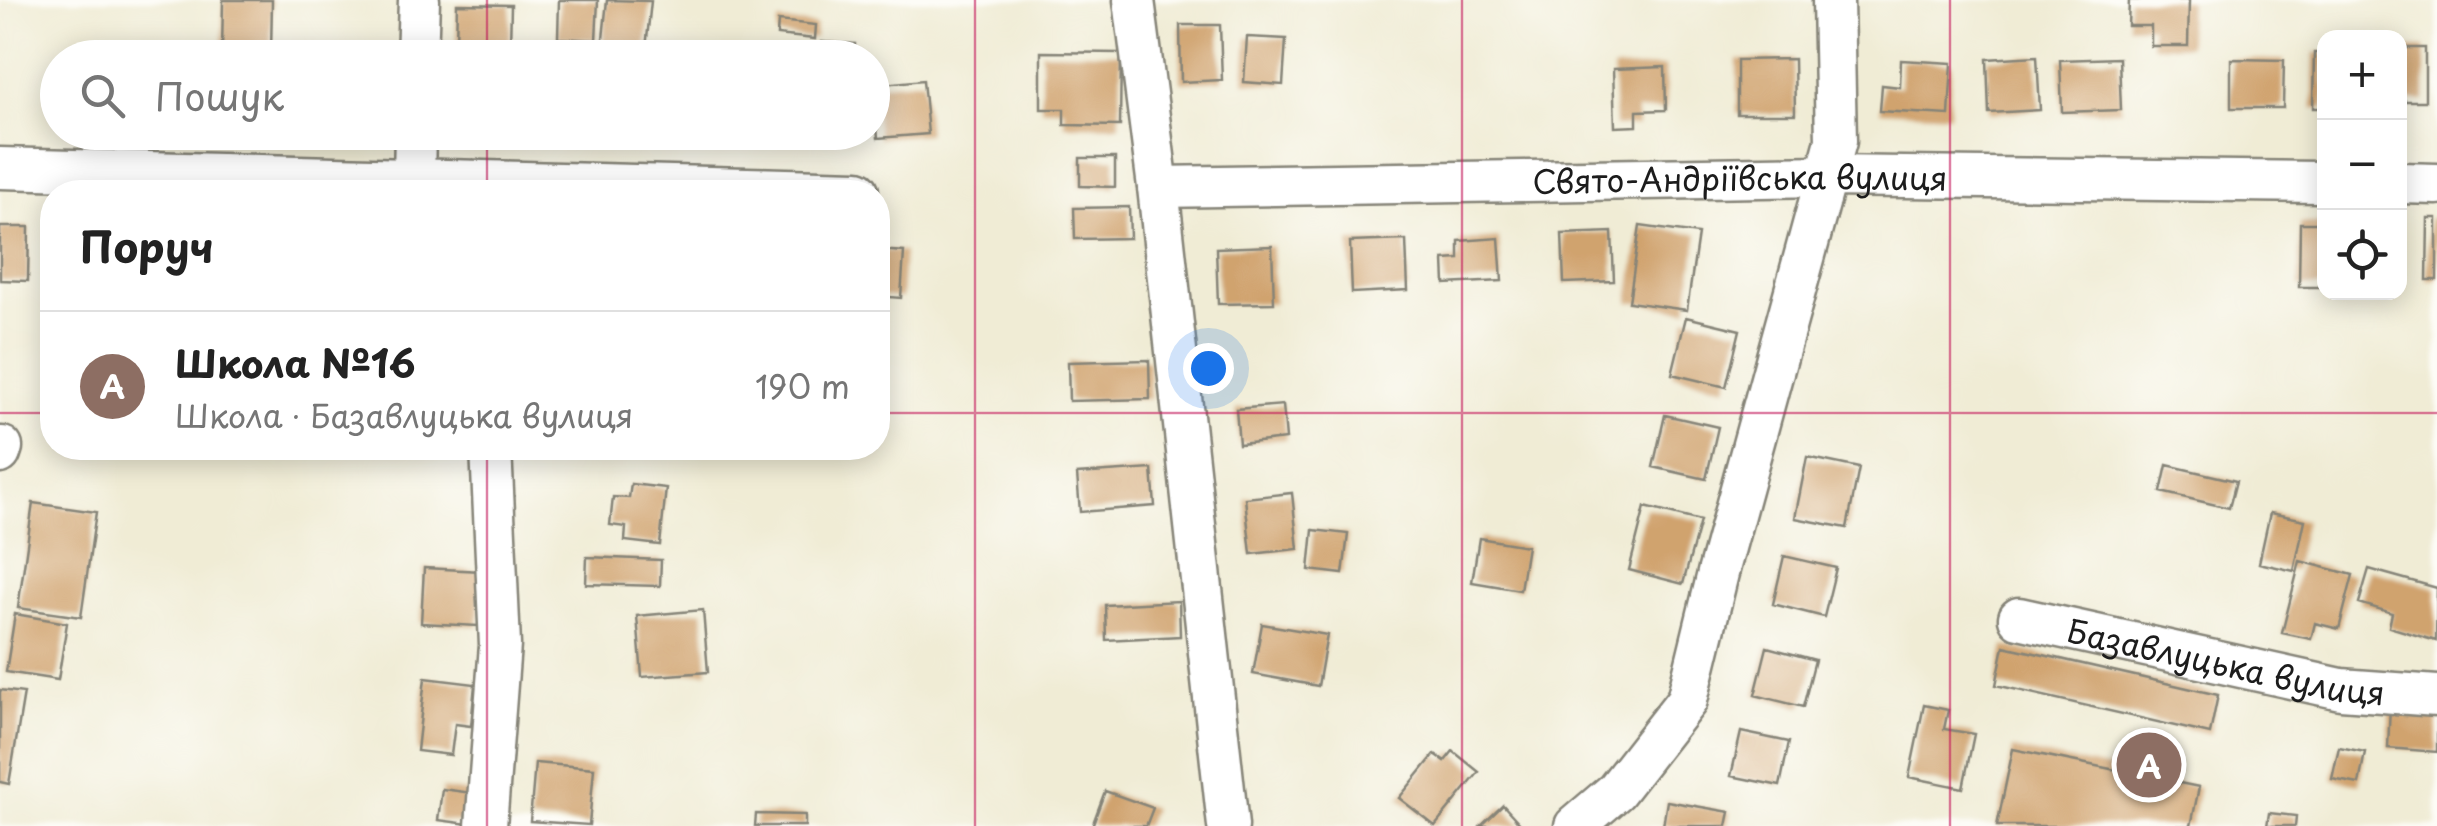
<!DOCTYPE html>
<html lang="uk">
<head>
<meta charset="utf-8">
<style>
	body { margin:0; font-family:"Playpen Sans",sans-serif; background:#f6f6f6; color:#222 }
	.controls { position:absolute; right:30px; top:30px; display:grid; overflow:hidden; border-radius:20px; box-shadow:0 5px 25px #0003 }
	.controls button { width:90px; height:90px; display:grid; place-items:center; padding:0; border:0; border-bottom:2px solid #e0e0e0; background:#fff; color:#222; font:50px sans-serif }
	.you { position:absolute; left:1208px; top:368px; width:35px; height:35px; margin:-25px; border:8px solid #fff; border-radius:50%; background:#1a73e8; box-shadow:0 0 0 15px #1a73e833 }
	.badge { display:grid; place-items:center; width:65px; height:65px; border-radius:50%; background:#db2777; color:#fff; font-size:32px; font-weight:700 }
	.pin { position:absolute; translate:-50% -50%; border:5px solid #fff; box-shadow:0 2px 10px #0006 }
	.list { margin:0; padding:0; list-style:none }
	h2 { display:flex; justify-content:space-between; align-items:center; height:130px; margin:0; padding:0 40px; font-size:42px }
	h2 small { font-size:32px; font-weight:400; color:#767676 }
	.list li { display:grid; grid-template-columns:65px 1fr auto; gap:30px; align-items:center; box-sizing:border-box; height:150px; padding:0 40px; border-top:2px solid #e0e0e0 }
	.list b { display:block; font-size:38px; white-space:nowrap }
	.list p { margin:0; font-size:32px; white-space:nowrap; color:#767676 }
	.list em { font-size:32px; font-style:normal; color:#767676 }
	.icon { flex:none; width:55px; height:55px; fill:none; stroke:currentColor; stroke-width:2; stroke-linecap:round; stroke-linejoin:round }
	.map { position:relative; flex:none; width:2437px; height:826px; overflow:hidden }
	.search { position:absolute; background:#fff; box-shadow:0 5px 25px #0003; left:40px; top:40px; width:850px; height:110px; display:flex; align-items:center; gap:25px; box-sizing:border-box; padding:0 35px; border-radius:55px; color:#767676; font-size:38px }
	.panel { position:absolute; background:#fff; box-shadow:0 5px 25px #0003; left:40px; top:180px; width:850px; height:280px; border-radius:40px }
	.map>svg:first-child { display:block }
</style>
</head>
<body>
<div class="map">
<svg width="2437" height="826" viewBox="0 0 2437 826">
	<rect width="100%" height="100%" fill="#fdfcf7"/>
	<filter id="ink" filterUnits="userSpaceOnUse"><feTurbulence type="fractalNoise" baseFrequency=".01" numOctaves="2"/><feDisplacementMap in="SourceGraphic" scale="20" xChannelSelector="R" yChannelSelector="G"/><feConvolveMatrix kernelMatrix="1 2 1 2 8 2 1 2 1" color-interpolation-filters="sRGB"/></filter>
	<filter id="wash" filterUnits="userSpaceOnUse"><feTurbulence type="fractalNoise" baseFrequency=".0048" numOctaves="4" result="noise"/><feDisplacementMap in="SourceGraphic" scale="40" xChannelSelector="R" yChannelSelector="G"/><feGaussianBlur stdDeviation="2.25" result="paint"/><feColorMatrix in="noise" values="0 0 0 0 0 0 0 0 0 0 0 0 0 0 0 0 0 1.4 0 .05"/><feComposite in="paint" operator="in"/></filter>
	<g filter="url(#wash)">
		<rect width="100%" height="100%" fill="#f0ecd5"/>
		<g id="blocks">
			<path fill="#d0a36e" d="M223 0H272L271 54 222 53Z
				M559 0H598L596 40 558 38Z
				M607 0 651 1 645 58H601Z
				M2129 0H2189L2188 46H2151V26H2128Z
				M457 4 511 5 510 47 456 45Z
				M778 21 816 25 815 39 777 35Z
				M1180 25H1220L1222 80 1181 82Z
				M1247 37 1286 39 1283 85 1244 82Z
				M822 42 855 44V58H821Z
				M85 44 147 56V58H83Z
				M2400 48H2425V101H2400Z
				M1041 52 1121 53 1120 126 1064 125V109H1041Z
				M2314 53H2324V108H2313Z
				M2037 56 2040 110 1989 113 1987 59Z
				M2119 58 2121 110 2062 112 2060 60Z
				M1794 59 1795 114H1737V60Z
				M2231 59 2284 60 2283 108H2231Z
				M1901 60 1952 63 1949 115 1880 111 1882 85 1900 87Z
				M1665 67 1666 110 1637 111V126L1615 127 1613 69Z
				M923 80 928 134 878 138 873 85Z
				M234 132H267L266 140 233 139Z
				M1080 158H1115V187L1080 186Z
				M1129 207 1130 238 1075 239 1074 208Z
				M2428 218H2437V280H2427Z
				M2300 223H2324V287H2299Z
				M1640 226 1698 234 1687 310 1629 302Z
				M0 227H29L28 281 0 280Z
				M1612 232 1614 281 1564 283 1562 234Z
				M1499 238 1502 281 1445 284 1444 260 1459 259V241Z
				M1406 240 1408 290 1352 293 1350 242Z
				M1272 246 1274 303 1218 304 1216 248Z
				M878 250 904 252 901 298 878 296Z
				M1686 317 1740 330 1726 387 1672 374Z
				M1149 360 1150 399 1069 401 1068 362Z
				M1283 405 1286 439 1239 444 1236 409Z
				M1665 415 1718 427 1706 479 1653 467Z
				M1807 457 1859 468 1847 528 1795 518Z
				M2167 465 2236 481 2229 508 2161 492Z
				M1152 469 1155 506 1080 512 1077 474Z
				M631 484 666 488 660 545 625 541 626 527 610 525 613 497 629 498Z
				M1292 493 1298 549 1251 554 1245 498Z
				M33 503 96 512 81 617 18 608Z
				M1645 507 1700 521 1683 584 1629 570Z
				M2270 513 2305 520 2294 571 2259 563Z
				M1313 530 1348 534 1343 574 1309 570Z
				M1479 538 1527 546 1520 590 1472 582Z
				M1784 556 1836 568 1824 617 1773 604Z
				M587 557 661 560 660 586 586 584Z
				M2300 561 2353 575 2339 629 2315 623 2311 639 2282 633Z
				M424 568 481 571 478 626 421 623Z
				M2369 569 2437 588 2436 641 2389 627 2392 613 2359 603Z
				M1179 601 1180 636 1106 640 1105 605Z
				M703 610 708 672 642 677 637 616Z
				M15 614 67 623 58 680 6 672Z
				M1262 624 1327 635 1318 686 1253 674Z
				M2004 646 2218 695 2210 734 1996 685Z
				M1767 647 1815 660 1803 707 1755 695Z
				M425 678 475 684 471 726 455 724 451 755 417 751Z
				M0 690 24 693 9 784 0 782Z
				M1924 705 1948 710 1944 729 1974 734 1963 788 1909 777Z
				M2390 706 2437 708V752L2388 748Z
				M1741 732 1789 742 1780 786 1731 776Z
				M2339 747 2365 752 2359 784 2332 779Z
				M2013 749 2199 787 2191 826H1997Z
				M1453 751 1479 772 1435 826 1399 798 1435 754 1445 761Z
				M535 763 594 768 589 825 530 821Z
				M442 789 480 794 476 825 438 820Z
				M1105 791 1153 808 1146 826H1092Z
				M1667 801 1730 812 1727 826H1663Z
				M1503 805 1522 826H1481Z
				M2269 813 2296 816 2295 826H2267Z
				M756 814 805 815V826H755Z"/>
		</g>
	</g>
	<g filter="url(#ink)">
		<use href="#blocks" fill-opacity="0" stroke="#868478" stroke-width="2.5"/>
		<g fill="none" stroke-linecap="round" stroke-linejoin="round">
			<g stroke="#868478" stroke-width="45">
				<g id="minor">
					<path d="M1134 0 1158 187 1228 826"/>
					<path d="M417 58 419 0"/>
					<path d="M0 168 858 191"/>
					<path d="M414 179 415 132"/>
					<path d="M2400 183 2437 184"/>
					<path id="s1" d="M1158 187 1825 176 2324 182"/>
					<path d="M0 453 2 447"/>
					<path id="s2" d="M2019 618 2341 689 2437 696"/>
					<path d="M486 826 500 645 491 448"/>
					<path d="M1575 826 1616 791 1687 700 1718 573 1836 141 1833 0"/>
				</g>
			</g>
			<use href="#minor" stroke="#fff" stroke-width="40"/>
		</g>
	</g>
	<path fill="none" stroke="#c2185b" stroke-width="2.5" stroke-opacity="0.55" d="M487 0V58M975 0V826M1462 0V826M1950 0V826M487 132V192M0 413H52M878 413H2437M487 448V826"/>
	<g text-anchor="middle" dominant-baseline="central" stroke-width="9" stroke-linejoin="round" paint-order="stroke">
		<g font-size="32" fill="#1c1c1c" stroke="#fdfcf7">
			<text stroke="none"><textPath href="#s1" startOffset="582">Свято-Андріївська вулиця</textPath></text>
			<text stroke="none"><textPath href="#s2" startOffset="212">Базавлуцька вулиця</textPath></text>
		</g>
	</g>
</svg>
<div class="controls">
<button>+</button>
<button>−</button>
<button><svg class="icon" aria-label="locate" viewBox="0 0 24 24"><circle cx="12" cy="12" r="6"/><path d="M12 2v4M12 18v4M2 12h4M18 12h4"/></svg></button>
</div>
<div class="you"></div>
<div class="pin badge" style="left:2149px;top:765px;background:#8d6e63">A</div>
<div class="search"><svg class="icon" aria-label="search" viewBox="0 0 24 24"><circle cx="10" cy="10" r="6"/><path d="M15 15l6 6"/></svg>Пошук</div>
<section class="panel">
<h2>Поруч<small></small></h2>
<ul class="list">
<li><span class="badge" style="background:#8d6e63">A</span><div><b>Школа №16</b><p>Школа · Базавлуцька вулиця</p></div><em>190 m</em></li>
</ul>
</section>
</div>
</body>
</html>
